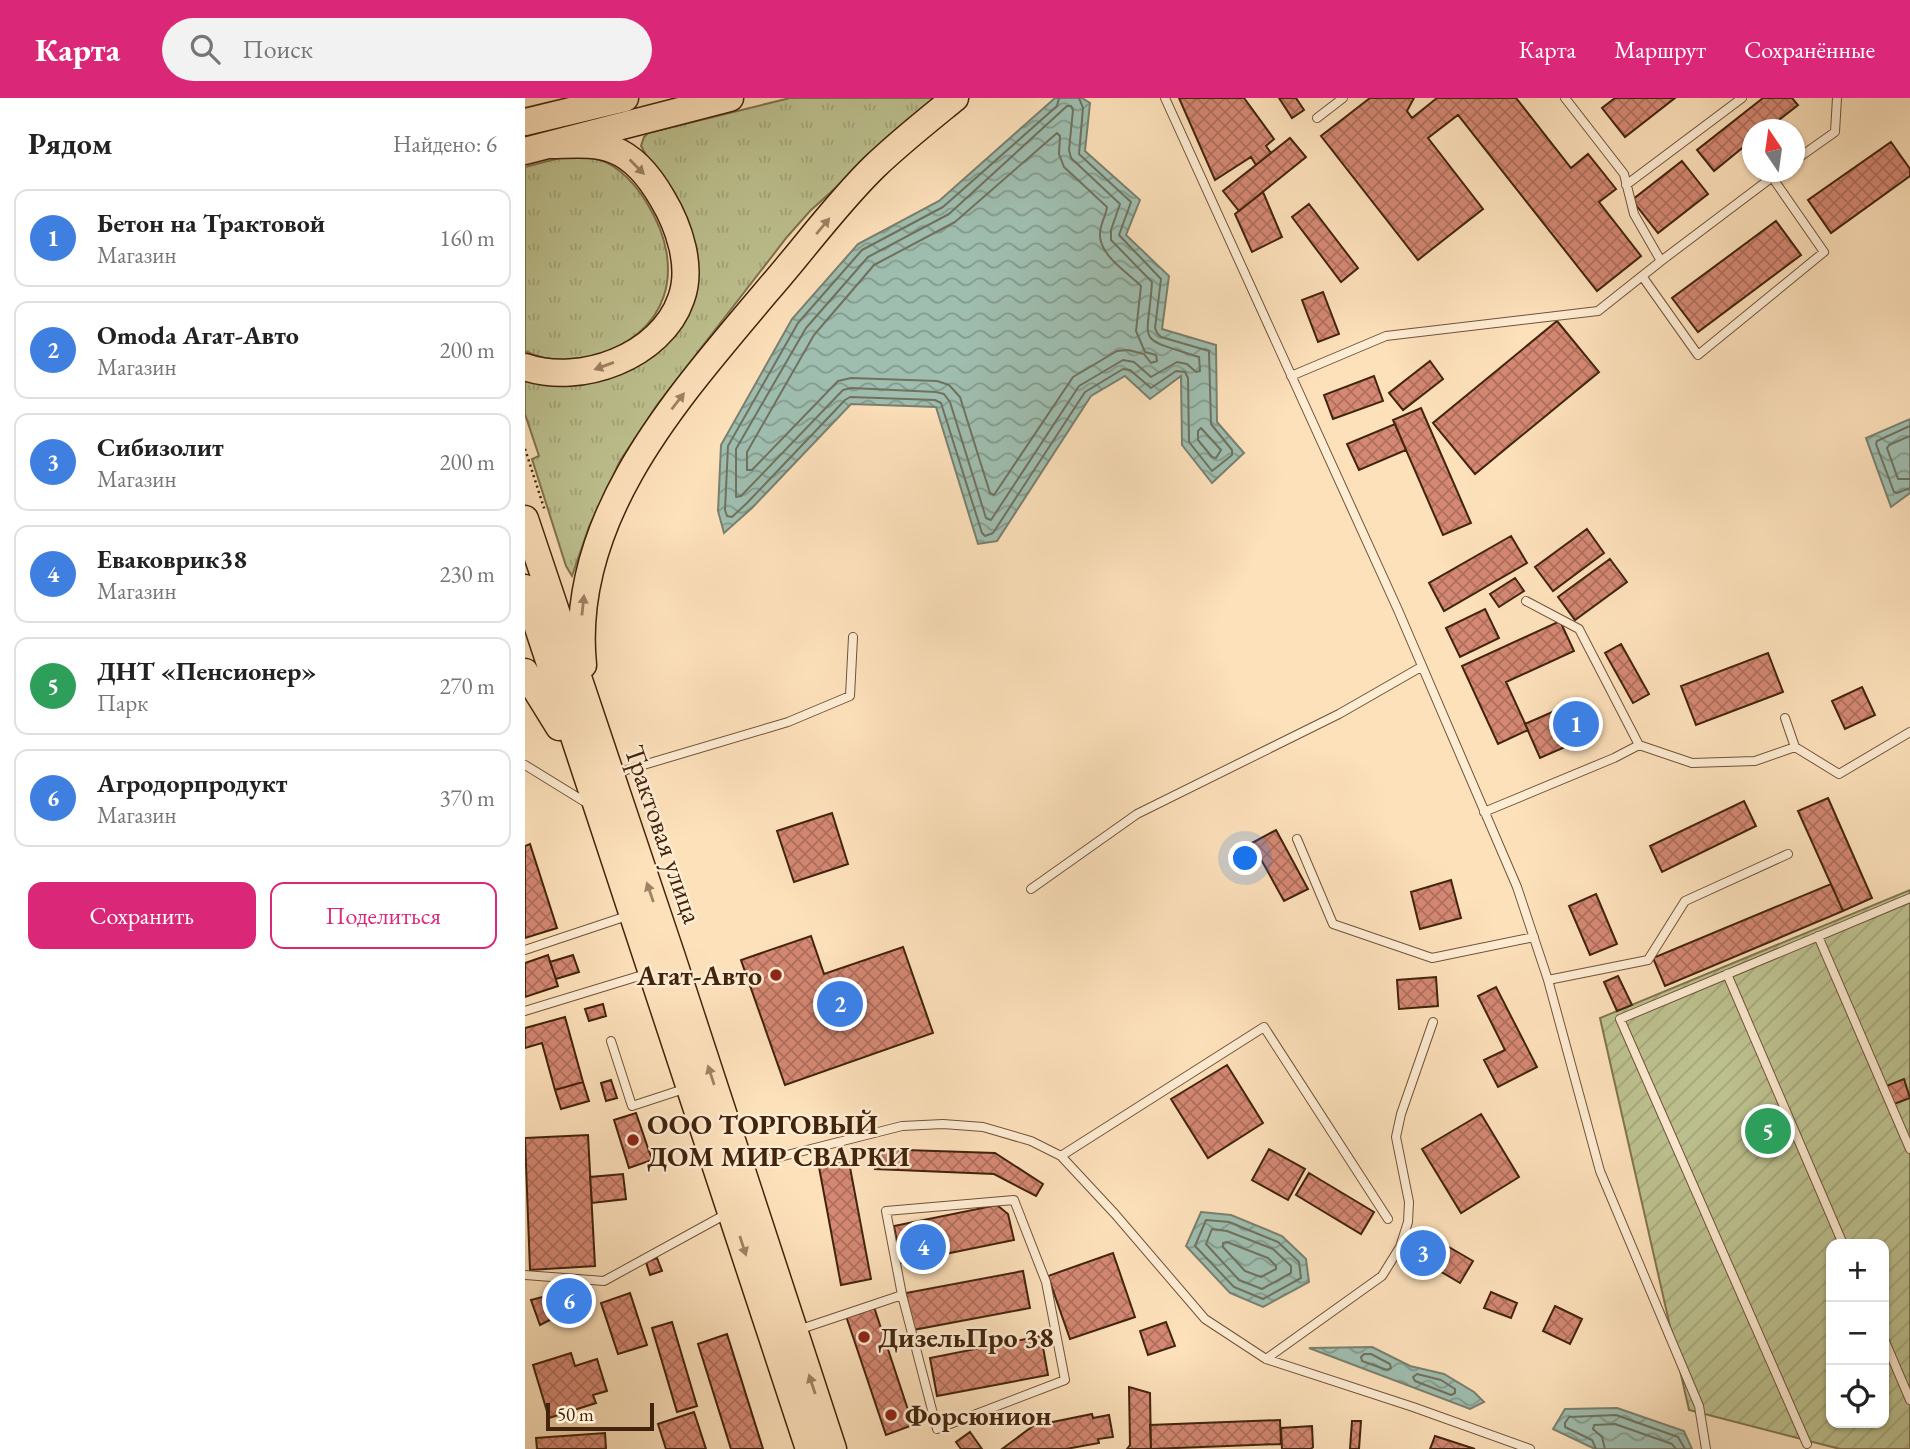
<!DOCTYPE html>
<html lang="ru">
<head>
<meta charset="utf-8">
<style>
	body { margin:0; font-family:"EB Garamond",serif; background:#f2f2f2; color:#222 }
	.controls { position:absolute; right:21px; bottom:21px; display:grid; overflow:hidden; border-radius:14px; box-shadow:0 2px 5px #0004 }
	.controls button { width:63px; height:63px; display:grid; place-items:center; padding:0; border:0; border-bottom:2px solid #e0e0e0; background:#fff; color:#222; font:35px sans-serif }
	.compass { position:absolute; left:1217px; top:21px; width:63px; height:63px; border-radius:50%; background:#fff; box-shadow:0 2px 5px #0004; rotate:347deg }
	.scale { position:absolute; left:21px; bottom:18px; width:108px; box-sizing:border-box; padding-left:7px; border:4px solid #42240d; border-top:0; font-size:19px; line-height:24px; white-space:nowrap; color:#42240d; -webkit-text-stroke:5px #feecd3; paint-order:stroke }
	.you { position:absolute; left:721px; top:761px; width:24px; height:24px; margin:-18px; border:5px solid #fff; border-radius:50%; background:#1a73e8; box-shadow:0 0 0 10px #1a73e833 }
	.badge { display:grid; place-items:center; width:46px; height:46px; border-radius:50%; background:#db2777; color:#fff; font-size:23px; font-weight:700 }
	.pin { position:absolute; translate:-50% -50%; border:4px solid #fff; box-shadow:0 2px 7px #0006 }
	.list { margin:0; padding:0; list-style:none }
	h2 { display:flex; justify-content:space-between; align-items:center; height:91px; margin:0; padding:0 28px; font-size:30px }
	h2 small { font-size:23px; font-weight:400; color:#767676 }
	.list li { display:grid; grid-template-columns:46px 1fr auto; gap:21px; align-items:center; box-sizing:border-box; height:98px; margin:0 14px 14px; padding:0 14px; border:2px solid #e0e0e0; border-radius:14px }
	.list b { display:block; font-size:26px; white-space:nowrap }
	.list p { margin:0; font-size:23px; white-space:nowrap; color:#767676 }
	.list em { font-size:23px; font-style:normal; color:#767676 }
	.actions { display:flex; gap:14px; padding:21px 28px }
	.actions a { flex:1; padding:16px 0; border:2px solid #db2777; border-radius:14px; text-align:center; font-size:24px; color:#db2777 }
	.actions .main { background:#db2777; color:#fff }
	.icon { flex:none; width:38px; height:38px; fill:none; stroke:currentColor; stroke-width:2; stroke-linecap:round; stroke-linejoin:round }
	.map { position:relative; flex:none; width:1385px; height:1351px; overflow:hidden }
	header { display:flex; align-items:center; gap:42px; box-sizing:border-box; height:98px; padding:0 35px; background:#db2777; color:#fff }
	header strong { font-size:33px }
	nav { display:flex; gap:38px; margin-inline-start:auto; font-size:24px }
	.search { width:490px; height:63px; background:#f2f2f2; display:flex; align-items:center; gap:18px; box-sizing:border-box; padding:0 24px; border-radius:38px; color:#767676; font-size:26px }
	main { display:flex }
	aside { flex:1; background:#fff }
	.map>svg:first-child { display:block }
</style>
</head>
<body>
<header>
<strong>Карта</strong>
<div class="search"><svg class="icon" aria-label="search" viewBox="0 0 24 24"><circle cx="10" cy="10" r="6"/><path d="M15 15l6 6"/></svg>Поиск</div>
<nav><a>Карта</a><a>Маршрут</a><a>Сохранённые</a></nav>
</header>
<main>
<aside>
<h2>Рядом<small>Найдено: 6</small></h2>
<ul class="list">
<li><span class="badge" style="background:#3f7fe0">1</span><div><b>Бетон на Трактовой</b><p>Магазин</p></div><em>160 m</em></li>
<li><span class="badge" style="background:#3f7fe0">2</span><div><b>Omoda Агат-Авто</b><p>Магазин</p></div><em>200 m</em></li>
<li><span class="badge" style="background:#3f7fe0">3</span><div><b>Сибизолит</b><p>Магазин</p></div><em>200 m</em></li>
<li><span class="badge" style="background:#3f7fe0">4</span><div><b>Еваковрик38</b><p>Магазин</p></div><em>230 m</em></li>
<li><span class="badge" style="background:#2e9e5b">5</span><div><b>ДНТ «Пенсионер»</b><p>Парк</p></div><em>270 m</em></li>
<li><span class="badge" style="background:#3f7fe0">6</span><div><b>Агродорпродукт</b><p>Магазин</p></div><em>370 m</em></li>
</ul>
<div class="actions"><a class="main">Сохранить</a><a>Поделиться</a></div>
</aside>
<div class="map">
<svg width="1385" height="1351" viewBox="0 0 1385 1351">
	<defs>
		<pattern id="grass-tufts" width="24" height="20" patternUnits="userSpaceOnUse" patternTransform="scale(1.75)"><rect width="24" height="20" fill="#bec391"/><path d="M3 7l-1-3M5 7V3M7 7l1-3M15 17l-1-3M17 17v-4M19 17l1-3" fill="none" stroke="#a4a77c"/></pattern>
		<pattern id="garden-furrows" width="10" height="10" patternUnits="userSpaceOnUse" patternTransform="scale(1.75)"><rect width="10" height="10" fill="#bec391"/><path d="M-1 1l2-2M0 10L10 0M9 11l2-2" fill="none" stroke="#a4a77c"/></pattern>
		<pattern id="water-waves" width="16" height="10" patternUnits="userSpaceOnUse" patternTransform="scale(1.75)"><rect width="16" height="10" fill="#9fbeb0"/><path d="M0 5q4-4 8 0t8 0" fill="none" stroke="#839a8e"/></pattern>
		<pattern id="building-cross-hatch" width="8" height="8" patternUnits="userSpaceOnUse" patternTransform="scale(1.75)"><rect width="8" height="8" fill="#d58873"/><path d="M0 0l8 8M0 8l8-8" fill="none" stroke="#ae6f5d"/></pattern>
	</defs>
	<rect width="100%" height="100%" fill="#fde1bb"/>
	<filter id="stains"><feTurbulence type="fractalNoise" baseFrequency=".00286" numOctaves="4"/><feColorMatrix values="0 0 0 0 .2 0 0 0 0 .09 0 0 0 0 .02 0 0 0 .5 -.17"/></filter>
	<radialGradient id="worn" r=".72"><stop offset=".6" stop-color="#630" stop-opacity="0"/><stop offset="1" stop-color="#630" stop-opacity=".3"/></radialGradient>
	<path fill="url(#grass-tufts)" stroke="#80744f" stroke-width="2" d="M265 0H410L285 113 262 139 132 307 95 363 64 429 47 478 41 468 7 361 14 358 0 316V281L24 287 45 288 66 284 154 223 140 90 116 48 119 39 123 35Z
		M46 57C54 58 64 58 72 61 94 67 112 88 123 107 162 171 144 237 68 258 45 264 21 264 0 253V69Z"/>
	<path fill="url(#garden-furrows)" stroke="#80744f" stroke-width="2" fill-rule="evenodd" d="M1385 792V1351H1315L1164 1312 1075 920ZM1306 1146H1359V1325H1306Z"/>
	<path fill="url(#water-waves)" stroke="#7a806f" stroke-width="2" d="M530 0H557L565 5 560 53 615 102 601 137 644 178 637 231 691 247 692 324 719 355 687 385 657 347 656 278 625 301 600 278 566 298 472 443 453 446 411 309 326 306 227 410 199 435 193 413 196 347 267 221 333 146 414 103Z
		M1385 321V395L1366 409 1341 340Z
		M676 1114 706 1117 757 1138 781 1161 784 1184 738 1209 705 1195 661 1148Z
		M847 1249 885 1268 919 1276 949 1294 959 1304 945 1311 784 1250Z
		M1092 1310 1159 1333 1167 1351H1070L1028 1331 1040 1311Z"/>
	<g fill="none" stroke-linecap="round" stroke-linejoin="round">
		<path stroke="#70715e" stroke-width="2" d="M534 0 532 8 418 109 337 152 273 225 203 348 200 412 202 418 207 419 222 405 320 302 325 299 410 302 416 305 457 435 460 438 468 435 560 294 598 271 605 272 626 290 651 273 660 274 663 280 664 344 687 373 707 357V352L686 326 684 253 636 239 632 235 630 230 636 181 594 137 606 104 554 56 558 10 554 0
			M542 8H546L548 12 544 52 546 60 595 106 586 132V142L627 184C623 248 608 238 674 259L675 273 671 274 662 266 652 264 626 279 609 264 598 262 554 288 466 422 461 420 425 304 419 296 411 294 326 290 318 292 216 398 211 399V351L281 230 343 159 424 116Z
			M532 35 535 38 534 56 539 69 582 109C581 118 575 126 575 136 574 157 602 174 616 188L611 233 620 254 631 257 632 263 626 265 619 256 603 252 592 253 548 279 469 397 465 395 435 299 424 287 412 283 326 280 313 283 227 372H222V354L289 237 349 167 430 124Z
			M1385 328 1352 343 1351 346 1369 394 1372 395 1385 390
			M676 330 696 352 691 360 687 359 673 342V333Z
			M1385 338 1364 347 1362 350 1373 381H1385
			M681 1122 704 1124 753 1144 774 1164 776 1180 738 1201 709 1189 670 1148Z
			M687 1131 702 1133 748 1151 766 1168V1175L737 1191 714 1182 681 1146Z
			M702 1144 743 1160 751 1168V1171L736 1179 720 1173 698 1149V1145Z
			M839 1256H846L865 1266 866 1270 862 1272 837 1263 836 1259Z
			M892 1276 916 1282 930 1291V1295L926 1297 890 1283 888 1279Z
			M1071 1351 1067 1342 1040 1329V1325L1044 1319 1091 1317 1153 1339 1160 1351
			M1080 1351 1077 1339 1068 1331 1069 1327 1090 1326 1147 1346 1151 1351"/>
	</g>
	<path fill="url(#building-cross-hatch)" stroke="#42240d" stroke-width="2" d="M654 0H719L749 41 741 48 746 55 731 67 726 59 690 82Z
		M754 0H771L779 12 767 20Z
		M845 0H889L882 13 887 20 912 0H991L1046 70 1063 56 1091 91 1074 104 1116 158 1072 193 933 17 903 40 958 111 893 162 796 38Z
		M1090 0H1150L1100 39 1077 10Z
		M1238 0H1267L1273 7 1241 32H1227V42L1189 73 1172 52Z
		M765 40 781 59 714 113 698 93Z
		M1366 44 1385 71V78L1306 135 1283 102Z
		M1157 63 1183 96 1133 135 1107 102Z
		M738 94 757 139 727 154 710 116Z
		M784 106 833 170 816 184 767 119Z
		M1251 123 1276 157 1173 234 1147 200Z
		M798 194 814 236 793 244 777 202Z
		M1032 223 1074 274 950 376 908 325Z
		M905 263 918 281 878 312 864 295Z
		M849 278 858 303 808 321 799 297Z
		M896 310 946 425 918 437 868 322Z
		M870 326 881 352 834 372 822 346Z
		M1062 431 1079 455 1028 493 1010 469Z
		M986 438 1002 465 919 513 904 485Z
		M1085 461 1102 484 1050 522 1033 499Z
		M990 480 999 493 974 509 965 496Z
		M960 511 974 540 935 559 921 530Z
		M1035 523 1049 553 981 584 1003 632 973 646 937 568Z
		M1096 546 1124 596 1108 605 1080 555Z
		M1243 555 1258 594 1171 627 1156 588Z
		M1337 589 1350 617 1320 631 1307 603Z
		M1050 604 1065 638 1015 660 1000 626Z
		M1303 700 1347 800 1318 813 1273 713Z
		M1219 703 1231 728 1137 774 1125 748Z
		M307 715 323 766 269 784 252 733Z
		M751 732 783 791 759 803 727 745Z
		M5 746 32 830 0 840V748Z
		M926 782 936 820 895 831 886 794Z
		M1306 786 1318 813 1140 888 1128 860Z
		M1071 796 1092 846 1065 857 1044 808Z
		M286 838 299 876 378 849 408 935 260 987 216 862Z
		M23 857 33 888 0 899V865Z
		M48 857 54 874 31 881 25 864Z
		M1093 878 1107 907 1092 913 1079 884Z
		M911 879 913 908 874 911 872 882Z
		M971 889 1012 969 973 989 959 962 980 952 953 898Z
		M78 906 81 918 64 923 60 911Z
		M40 919 58 984 30 992 17 945 0 950V930Z
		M702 967 738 1025 683 1060 646 1001Z
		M1379 981 1385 1000 1369 1006 1361 988Z
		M86 982 92 1000 81 1003 76 985Z
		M58 984 64 1003 36 1011 30 992Z
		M111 1015 127 1062 104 1070 89 1022Z
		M956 1016 994 1079 936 1115 897 1051Z
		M63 1037 70 1168 5 1172 0 1040Z
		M351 1051 470 1055 518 1086 511 1098 469 1076 350 1071Z
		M744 1051 780 1071 763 1102 727 1082Z
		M324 1064 346 1181 316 1187 294 1069Z
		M784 1075 849 1114 836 1136 771 1097Z
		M98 1076 101 1101 67 1105 65 1079Z
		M472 1107 483 1116 489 1142 376 1165 369 1128Z
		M898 1134 948 1163 935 1185 886 1156Z
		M588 1155 610 1219 545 1241 523 1178Z
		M132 1160 137 1173 125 1177 121 1164Z
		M498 1173 505 1210 388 1232 381 1195Z
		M49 1191 54 1207 15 1227 6 1202Z
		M966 1194 992 1205 986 1220 959 1210Z
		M105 1195 122 1247 93 1256 76 1205Z
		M1030 1208 1057 1221 1045 1246 1018 1233Z
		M349 1209 388 1327 361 1337 321 1218Z
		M147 1224 172 1308 152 1314 127 1230Z
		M641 1224 650 1248 623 1257 615 1233Z
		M202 1236 238 1351H206L173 1246Z
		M516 1238 523 1277 412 1298 405 1260Z
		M46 1255 50 1268 72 1261 82 1293 68 1297 71 1305 24 1320 8 1267Z
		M604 1289 625 1295 626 1351H602L605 1347Z
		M169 1314 181 1351H141L133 1326Z
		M567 1316 568 1320 584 1317 588 1339 573 1341 574 1345 541 1351H477L508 1328Z
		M755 1322 756 1346 626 1351 625 1327Z
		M827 1323H836L834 1351H825Z
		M787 1328 788 1349 786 1351H757L756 1330Z
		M445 1334 457 1351H436L431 1344Z
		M80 1335 81 1351H12L11 1340Z
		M910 1338 950 1351H905Z"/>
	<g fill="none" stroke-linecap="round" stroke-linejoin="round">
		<g stroke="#715338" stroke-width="10">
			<path id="lane" d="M640 0 873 512 992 789 1023 882 1075 1073 1174 1308 1181 1351
				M792 20 818 0
				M1269 63 1310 34 1312 0
				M1101 87 1217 0
				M1136 163 1254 74
				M1117 178 1173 257 1299 154 1247 79
				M766 278 861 238 1073 213 1136 163 1109 116 1099 76 1040 0
				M1114 647 1167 665 1230 663 1270 649 1260 620
				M1270 649 1314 676 1385 634
				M0 667 65 707
				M88 676 263 624 325 598 328 539
				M959 714 1089 660 1114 647 1054 531 1001 503
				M772 741 808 826 907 860 1009 839
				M506 791 612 716 814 616 896 569
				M1293 838 1385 1051
				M0 852 105 817
				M1202 876 1318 1146
				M1023 882 1123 862 1160 803 1263 756
				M0 913 124 875
				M86 943 107 1008 159 991
				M536 1058 739 929 863 1121
				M219 1068 377 1028 418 1026 458 1029 506 1043 536 1058 590 1116 680 1221 741 1261 888 1309 1005 1351
				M0 1177 79 1183 203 1115
				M273 1232 377 1197 361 1113 489 1102 521 1184 540 1282 412 1331 377 1197
				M1359 1241 1385 1302
				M741 1261 857 1178 875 1149 883 1124 884 1104 871 1039 876 1016 908 924
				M1282 1346 1095 921 1385 800"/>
		</g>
		<g stroke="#42240d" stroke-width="29">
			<path id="primary" d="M0 24 100 0
				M0 53 205 0
				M0 269C55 288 136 259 156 201 168 169 154 128 137 100 126 81 110 60 89 52 69 44 46 47 26 47
				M0 421 147 859 308 1351
				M0 490 284 1351
				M58 567C43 419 154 298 242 193 278 152 311 106 349 69 375 44 403 22 430 0
				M0 574 34 629"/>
		</g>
		<path stroke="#42240d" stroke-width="2.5" stroke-dasharray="2 3.5" stroke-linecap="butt" d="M0 351 20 413"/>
		<use href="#lane" stroke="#feecd3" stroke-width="8"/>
		<use href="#primary" stroke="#fde1bb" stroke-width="26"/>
	</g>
	<defs><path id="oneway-solid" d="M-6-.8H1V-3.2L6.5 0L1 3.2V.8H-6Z" transform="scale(1.75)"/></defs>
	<g fill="#a08264">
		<use href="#oneway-solid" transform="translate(112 69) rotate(45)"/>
		<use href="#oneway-solid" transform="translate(298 128) rotate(-50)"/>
		<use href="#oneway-solid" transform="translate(79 268) rotate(160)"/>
		<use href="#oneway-solid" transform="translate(153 303) rotate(-52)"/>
		<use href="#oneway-solid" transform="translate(58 507) rotate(-84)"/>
		<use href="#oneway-solid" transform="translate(125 794) rotate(-109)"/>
		<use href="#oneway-solid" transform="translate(186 977) rotate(-108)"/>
		<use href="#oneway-solid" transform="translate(218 1148) rotate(72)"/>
		<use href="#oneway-solid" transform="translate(287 1286) rotate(-108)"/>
	</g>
	<g fill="#8f2418" stroke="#feecd3" stroke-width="2.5">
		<circle cx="251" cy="877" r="7"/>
		<circle cx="108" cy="1042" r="7"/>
		<circle cx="339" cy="1239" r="7"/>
		<circle cx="366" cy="1317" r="7"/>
	</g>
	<g text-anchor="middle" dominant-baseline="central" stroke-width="5" stroke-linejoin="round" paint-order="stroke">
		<g font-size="28" fill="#42240d" stroke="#feecd3">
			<text transform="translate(139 736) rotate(71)">Трактовая улица</text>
		</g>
		<g font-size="28" font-weight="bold" fill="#42240d" stroke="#feecd3" text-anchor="start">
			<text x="237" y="877" text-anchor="end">Агат-Авто</text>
			<text x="122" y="1026">ООО ТОРГОВЫЙ<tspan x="122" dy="32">ДОМ МИР СВАРКИ</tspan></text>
			<text x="353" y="1239">ДизельПро 38</text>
			<text x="380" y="1317">Форсюнион</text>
		</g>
	</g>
	<rect width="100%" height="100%" filter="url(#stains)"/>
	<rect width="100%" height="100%" fill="url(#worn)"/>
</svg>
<div class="controls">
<button>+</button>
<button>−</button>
<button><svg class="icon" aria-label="locate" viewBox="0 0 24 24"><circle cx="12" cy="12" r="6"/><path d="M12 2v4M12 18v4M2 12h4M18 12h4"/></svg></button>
</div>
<svg class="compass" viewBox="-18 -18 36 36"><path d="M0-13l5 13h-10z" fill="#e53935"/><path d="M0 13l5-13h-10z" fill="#767676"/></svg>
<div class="scale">50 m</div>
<div class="you"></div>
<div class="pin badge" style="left:1051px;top:626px;background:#3f7fe0">1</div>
<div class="pin badge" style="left:315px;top:906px;background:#3f7fe0">2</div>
<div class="pin badge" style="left:898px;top:1155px;background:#3f7fe0">3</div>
<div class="pin badge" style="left:398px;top:1149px;background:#3f7fe0">4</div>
<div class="pin badge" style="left:1243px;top:1033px;background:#2e9e5b">5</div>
<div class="pin badge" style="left:44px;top:1203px;background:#3f7fe0">6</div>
</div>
</main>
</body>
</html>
